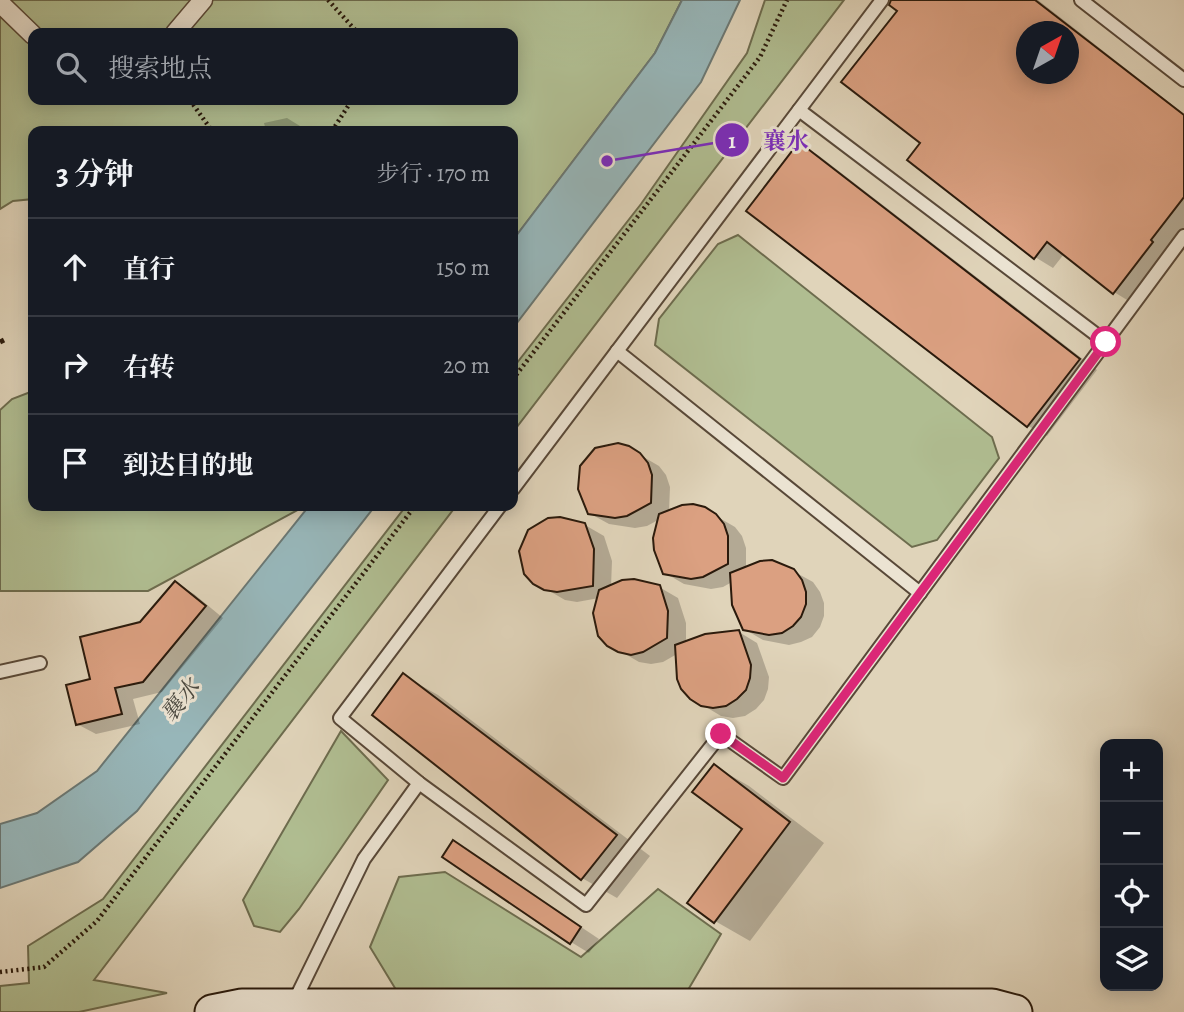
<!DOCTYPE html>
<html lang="zh">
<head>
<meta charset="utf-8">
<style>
  :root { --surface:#171b24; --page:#20242c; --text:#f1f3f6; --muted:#9ea1a6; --line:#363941 }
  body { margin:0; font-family:Alegreya,"Noto Serif SC",serif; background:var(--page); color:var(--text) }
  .controls { position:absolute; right:21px; bottom:21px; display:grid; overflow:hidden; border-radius:14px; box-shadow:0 4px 18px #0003 }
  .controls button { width:63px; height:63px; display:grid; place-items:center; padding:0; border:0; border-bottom:2px solid var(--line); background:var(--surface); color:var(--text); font:35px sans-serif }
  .compass { position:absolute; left:1016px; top:21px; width:63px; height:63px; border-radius:50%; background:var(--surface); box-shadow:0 4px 18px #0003; rotate:40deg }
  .stop { position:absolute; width:21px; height:21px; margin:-16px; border:5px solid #db2777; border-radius:50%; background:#fff }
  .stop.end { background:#db2777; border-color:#fff; box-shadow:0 2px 7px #0008 }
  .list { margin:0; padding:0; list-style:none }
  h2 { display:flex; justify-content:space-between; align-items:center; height:91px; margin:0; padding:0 28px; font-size:30px }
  h2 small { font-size:23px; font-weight:400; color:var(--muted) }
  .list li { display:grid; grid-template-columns:46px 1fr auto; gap:21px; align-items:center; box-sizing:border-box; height:98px; padding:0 28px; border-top:2px solid var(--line) }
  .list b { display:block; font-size:26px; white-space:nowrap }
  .list em { font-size:23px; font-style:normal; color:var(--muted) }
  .icon { flex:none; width:38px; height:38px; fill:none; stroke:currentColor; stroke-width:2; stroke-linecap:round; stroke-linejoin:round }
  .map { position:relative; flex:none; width:1184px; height:1012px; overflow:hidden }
  .search { position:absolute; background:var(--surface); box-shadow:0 4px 18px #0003; left:28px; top:28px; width:490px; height:77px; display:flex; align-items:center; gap:18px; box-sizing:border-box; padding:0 24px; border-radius:14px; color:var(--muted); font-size:26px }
  .panel { position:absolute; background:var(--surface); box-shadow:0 4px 18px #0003; left:28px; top:126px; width:490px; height:385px; border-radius:14px }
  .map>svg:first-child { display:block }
  .green { fill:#b0bd91; stroke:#6d6c4e; stroke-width:2; fill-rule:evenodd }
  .water { fill:#97b6b9; stroke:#6b7874; stroke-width:2 }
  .shadow { fill:#0003; fill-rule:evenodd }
  .building { fill:#dba081; stroke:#2a1a0c; stroke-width:2; fill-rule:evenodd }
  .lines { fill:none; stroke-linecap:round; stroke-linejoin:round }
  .service-casing { stroke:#584838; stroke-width:16 }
  .pedestrian-casing { stroke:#584838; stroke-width:21 }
  .secondary-casing { stroke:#2a1a0c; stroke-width:37 }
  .path { stroke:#2a1a0c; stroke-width:4.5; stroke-dasharray:2 3.5; stroke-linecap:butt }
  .service { stroke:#ebe3d2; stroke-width:12 }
  .pedestrian { stroke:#ebe3d2; stroke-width:18 }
  .secondary { stroke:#ebe3d2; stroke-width:33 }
  .rail { stroke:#2a1a0c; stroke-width:5; stroke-dasharray:12 12; stroke-linecap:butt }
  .route { stroke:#db2777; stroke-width:9 }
  .labels { text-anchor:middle; stroke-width:6; stroke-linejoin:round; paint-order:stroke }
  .water-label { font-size:23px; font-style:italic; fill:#4b4940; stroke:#ebe3d2 }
  .leader { fill:none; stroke:#7b2cbf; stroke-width:2.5 }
  .callout-dot { fill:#7b2cbf; stroke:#ebe3d2; stroke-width:2.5 }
  .mark-label { font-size:21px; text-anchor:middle; font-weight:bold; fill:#fff }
  .callout-label { font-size:23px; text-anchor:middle; font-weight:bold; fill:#7b2cbf; stroke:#ebe3d2; stroke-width:6; stroke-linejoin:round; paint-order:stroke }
</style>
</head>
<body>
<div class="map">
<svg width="1184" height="1012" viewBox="0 0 1184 1012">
  <rect width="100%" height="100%" fill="#e0d4ba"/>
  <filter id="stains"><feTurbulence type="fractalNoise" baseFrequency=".00286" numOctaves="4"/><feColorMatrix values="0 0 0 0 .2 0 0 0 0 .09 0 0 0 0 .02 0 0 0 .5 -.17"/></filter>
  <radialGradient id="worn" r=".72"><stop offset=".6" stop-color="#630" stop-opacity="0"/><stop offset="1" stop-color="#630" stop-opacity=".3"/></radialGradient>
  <g class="green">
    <path d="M0,0H682L655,53L513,240V131H33V199L13,201L0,209ZM33,33H513V100H33Z"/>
    <path d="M765,0H844L513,432V368L641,204L747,53Z"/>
    <path d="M738,235L992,437L999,458L937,540L912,547L655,345L659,319L718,244Z"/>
    <path d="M33,391V506H305L148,591H0V410L12,399Z"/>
    <path d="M406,506H456L94,980L167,993L79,1012H0V986L29,983L28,946L103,899Z"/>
    <path d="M341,731L388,780L299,909L280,932L254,926L243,900Z"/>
    <path d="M445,872L581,957L658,889L721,934L685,995L398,993L370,947L399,877Z"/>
  </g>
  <g class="water">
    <path d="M682,0H740L701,82L513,328V240L655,53Z"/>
    <path d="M309,506H375L137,811L78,862L0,888V824L37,813L97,771Z"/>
  </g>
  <g class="shadow">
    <path d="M908,0H1038L1184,114V231L1132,303L1114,292L1064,254L1053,268L1035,257L922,143ZM1026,32H1068V74H1026Z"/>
    <path d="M287,118L300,126L310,131H266L264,123Z"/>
    <path d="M799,145L818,155L1097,370L1047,436L1028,426L749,211Z"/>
    <path d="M628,448L659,466L666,475L670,487L669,512L704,509L735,527L742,536L746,548V568L793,571L813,582L820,592L824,603V616L820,627L812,637L801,642L789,645L763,640L744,629L732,582L723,587L711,589L684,584L665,573L660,519L647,526L635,528L609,524L589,513Z"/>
    <path d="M585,525L604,536L612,561L611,587H659L678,598L686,623V643L739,632L757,643L769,677L768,689L764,700L756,709L745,716L733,718L721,716L691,698L677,654L663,662L651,664L639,662L608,644L599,598L577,602L565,600L534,582Z"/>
    <path d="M175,583L194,594L223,618L162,692L133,699L140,724L96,734L77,724L92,681Z"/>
    <path d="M404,676L438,695L650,856L617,898L582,878Z"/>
    <path d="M714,766L749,786L824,843L750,941L715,921L690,902L745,829Z"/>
    <path d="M454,842L599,939L589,953L571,942Z"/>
  </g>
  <g class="building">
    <path d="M891,0H1035L1184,115V197L1151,240L1153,242L1113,294L1047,242L1034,259L907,160L920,143L841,82L897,11L889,5ZM1026,32H1068V74H1026Z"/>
    <path d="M799,142L1080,359L1027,427L746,211Z"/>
    <path d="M618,443L629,446L640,453L648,463L652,475L651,503L627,516L615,518L588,514L578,489L580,466L595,448Z"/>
    <path d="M693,504L705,507L716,514L724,524L728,536V564L703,577L691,579L663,574L654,550L653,538L659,514L682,505Z"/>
    <path d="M560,517L585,523L594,549L593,586L557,592L544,590L533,584L524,574L519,551L528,530L548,518Z"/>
    <path d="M772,560L794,569L802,580L806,592V604L801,617L793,626L782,633L769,635L743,630L732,605L730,573L760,561Z"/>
    <path d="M634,579L660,585L668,611L667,638L643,652L631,655L618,652L607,646L598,636L593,613L599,590L622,580Z"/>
    <path d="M175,581L206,606L143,682L115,688L122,714L76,725L66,685L90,679L80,637L140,622Z"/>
    <path d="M739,630L751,665L750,678L746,690L737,699L726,706L713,708L701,706L690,699L681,689L677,679L675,645L705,634Z"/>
    <path d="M403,673L617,835L581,880L372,715Z"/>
    <path d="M714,764L790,822L714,923L687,903L742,829L692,792Z"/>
    <path d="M453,840L581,927L570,944L442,857Z"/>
  </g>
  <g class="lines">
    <defs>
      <g id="service">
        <path d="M1081,0L1184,80"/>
        <path d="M799,110L1106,342"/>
        <path d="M617,351L920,593"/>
        <path d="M513,489L882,0"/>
        <path d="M500,506L340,718L419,783L586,905L721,734L783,778L1184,236"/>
        <path d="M0,672L40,663"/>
        <path d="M294,1002L364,859L419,783"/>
      </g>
      <g id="pedestrian">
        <path d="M0,3L33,35"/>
        <path d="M175,33L203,0"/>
      </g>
      <path id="secondary" d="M212,1012L242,1006H992L1015,1012"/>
    </defs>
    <use href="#service" class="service-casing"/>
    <use href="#pedestrian" class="pedestrian-casing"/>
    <use href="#secondary" class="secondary-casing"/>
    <g class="path">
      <path d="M328,0L358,33"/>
      <path d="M190,100L212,131"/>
      <path d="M332,131L352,100"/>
      <path d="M513,379L760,57L787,0"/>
      <path d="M0,972L44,967L97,921L415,506"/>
    </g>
    <use href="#service" class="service"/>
    <use href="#pedestrian" class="pedestrian"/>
    <use href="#secondary" class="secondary"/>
    <path class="rail" d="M0,342L4,340"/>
  </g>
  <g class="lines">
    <path class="route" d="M721,734L783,778L1106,342"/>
  </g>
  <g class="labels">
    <g class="water-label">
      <text transform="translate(180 700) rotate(-51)" y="8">襄水</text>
    </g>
  </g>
  <path class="leader" d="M607 161L732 140"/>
  <g class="callout-dot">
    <circle cx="607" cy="161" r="7"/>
    <circle cx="732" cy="140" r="18"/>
  </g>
  <g class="mark-label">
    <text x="732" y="148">1</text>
  </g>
  <g class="callout-label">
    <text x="786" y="149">襄水</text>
  </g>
  <rect width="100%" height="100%" filter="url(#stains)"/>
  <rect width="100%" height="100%" fill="url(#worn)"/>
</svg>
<div class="controls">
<button>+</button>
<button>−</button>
<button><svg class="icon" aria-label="locate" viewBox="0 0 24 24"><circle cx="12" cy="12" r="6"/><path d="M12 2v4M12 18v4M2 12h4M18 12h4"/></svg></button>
<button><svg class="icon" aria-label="layers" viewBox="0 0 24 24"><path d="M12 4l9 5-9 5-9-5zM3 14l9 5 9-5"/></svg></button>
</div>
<svg class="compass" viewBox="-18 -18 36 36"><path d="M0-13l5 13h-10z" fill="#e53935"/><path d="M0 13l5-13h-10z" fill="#9ea1a6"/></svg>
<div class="stop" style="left:1106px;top:342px"></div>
<div class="stop end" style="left:721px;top:734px"></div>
<div class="search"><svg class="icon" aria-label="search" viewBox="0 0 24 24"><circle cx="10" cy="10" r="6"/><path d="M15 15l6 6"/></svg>搜索地点</div>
<section class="panel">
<h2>3 分钟<small>步行 · 170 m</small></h2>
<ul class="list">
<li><svg class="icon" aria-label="ahead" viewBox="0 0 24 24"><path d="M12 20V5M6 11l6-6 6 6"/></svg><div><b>直行</b></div><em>150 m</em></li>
<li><svg class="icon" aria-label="right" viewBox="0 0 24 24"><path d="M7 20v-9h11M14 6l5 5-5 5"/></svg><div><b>右转</b></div><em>20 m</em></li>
<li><svg class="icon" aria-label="arrive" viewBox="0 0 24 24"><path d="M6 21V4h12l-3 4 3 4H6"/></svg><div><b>到达目的地</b></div></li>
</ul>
</section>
</div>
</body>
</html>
